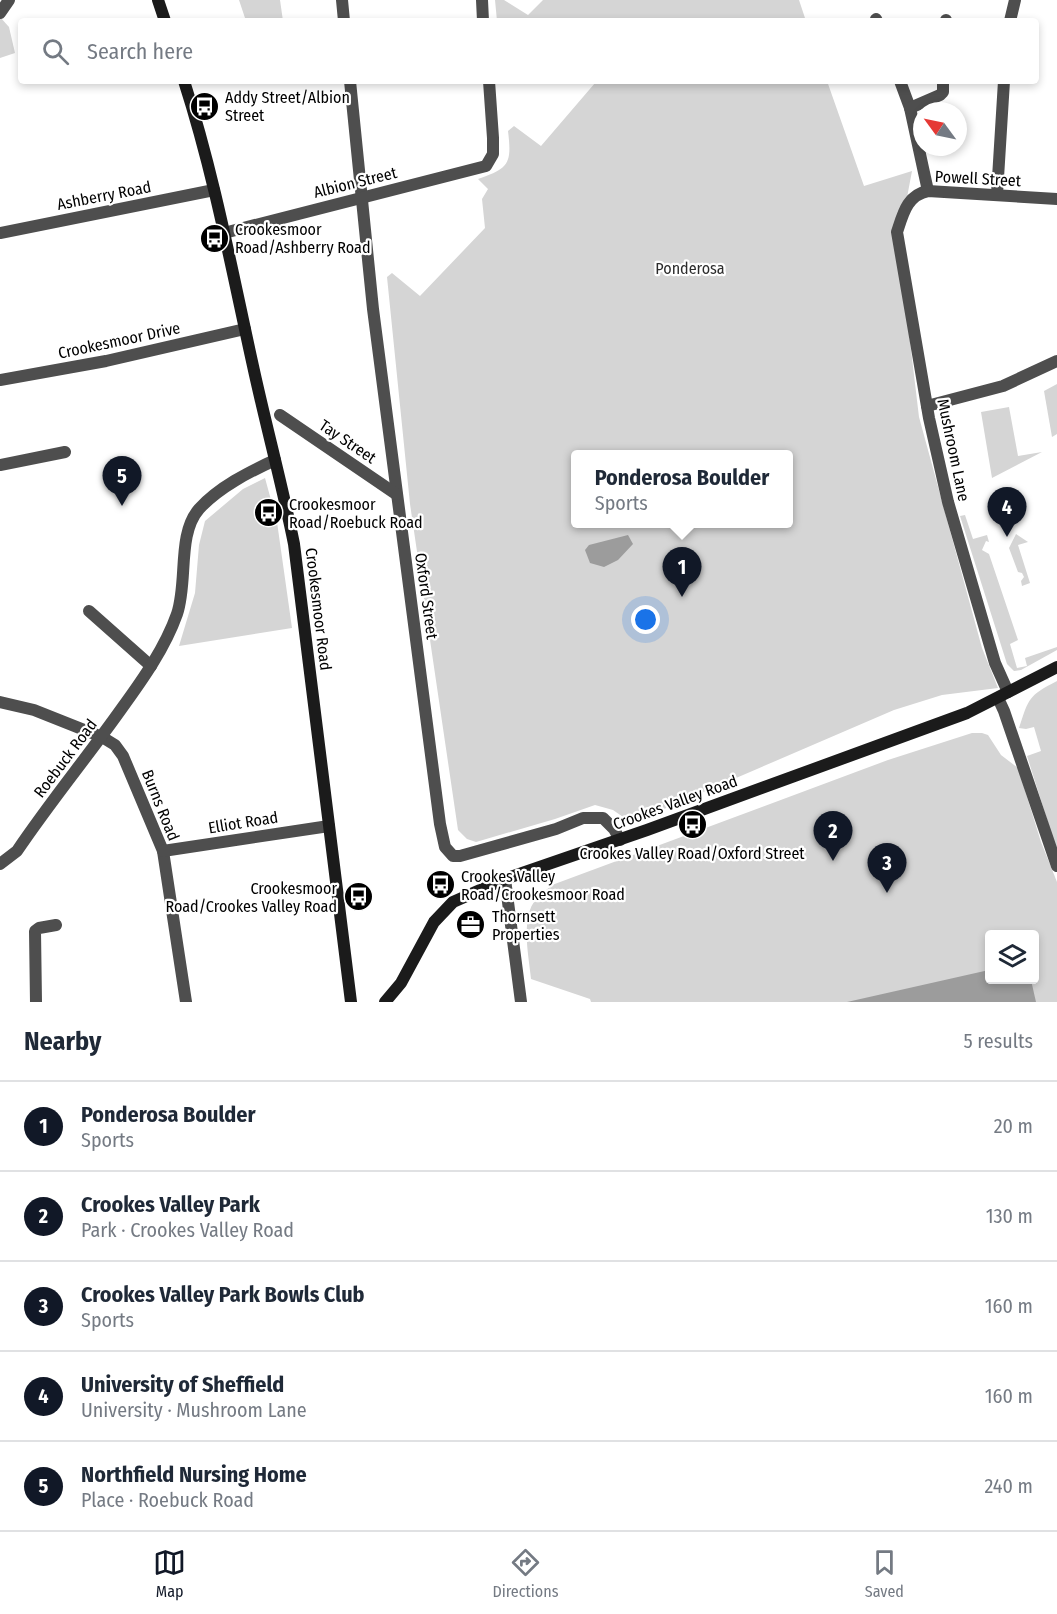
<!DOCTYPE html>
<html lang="en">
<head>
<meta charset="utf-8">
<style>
  :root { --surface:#fff; --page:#f6f6f7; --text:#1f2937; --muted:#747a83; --line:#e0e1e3; --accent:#111827 }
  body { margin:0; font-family:"Fira Sans Condensed",sans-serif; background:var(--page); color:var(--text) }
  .controls { position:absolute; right:18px; bottom:18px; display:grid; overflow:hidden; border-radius:6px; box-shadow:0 3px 9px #0003 }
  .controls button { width:54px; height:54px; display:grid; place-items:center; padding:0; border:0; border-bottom:2px solid var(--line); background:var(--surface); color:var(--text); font:30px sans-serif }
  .compass { position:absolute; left:913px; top:102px; width:54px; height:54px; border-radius:50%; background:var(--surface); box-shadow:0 3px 9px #0003; rotate:303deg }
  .you { position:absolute; left:646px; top:620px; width:21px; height:21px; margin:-15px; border:4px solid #fff; border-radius:50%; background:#1a73e8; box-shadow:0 0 0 9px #1a73e833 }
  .badge { display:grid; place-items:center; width:39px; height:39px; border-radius:50%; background:var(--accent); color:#fff; font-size:20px; font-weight:700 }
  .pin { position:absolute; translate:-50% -50px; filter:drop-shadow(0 2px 3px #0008) }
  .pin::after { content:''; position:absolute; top:32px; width:21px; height:18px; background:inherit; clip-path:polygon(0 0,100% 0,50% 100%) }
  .popup { position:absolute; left:571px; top:450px; width:222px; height:78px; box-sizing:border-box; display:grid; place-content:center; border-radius:6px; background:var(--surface); filter:drop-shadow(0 2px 4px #0005); font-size:20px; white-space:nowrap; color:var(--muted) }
  .popup b { font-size:22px; color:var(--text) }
  .popup::after { content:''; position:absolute; left:50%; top:100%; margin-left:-12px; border:12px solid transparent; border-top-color:var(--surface) }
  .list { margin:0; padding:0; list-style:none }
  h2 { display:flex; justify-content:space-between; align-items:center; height:78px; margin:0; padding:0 24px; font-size:26px }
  h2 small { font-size:20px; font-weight:400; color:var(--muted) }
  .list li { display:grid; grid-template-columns:39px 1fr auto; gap:18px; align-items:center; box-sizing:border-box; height:90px; padding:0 24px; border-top:2px solid var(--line) }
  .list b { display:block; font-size:22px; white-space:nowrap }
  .list p { margin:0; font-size:20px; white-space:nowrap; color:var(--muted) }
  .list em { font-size:20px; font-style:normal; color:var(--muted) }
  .icon { flex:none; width:33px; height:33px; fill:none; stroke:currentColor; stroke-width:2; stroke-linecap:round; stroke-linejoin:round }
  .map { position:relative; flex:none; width:1057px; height:1002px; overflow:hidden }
  .search { position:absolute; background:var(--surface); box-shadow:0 3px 9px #0003; left:18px; right:18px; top:18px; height:66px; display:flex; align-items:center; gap:15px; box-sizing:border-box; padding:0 21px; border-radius:6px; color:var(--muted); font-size:22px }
  .sheet { height:528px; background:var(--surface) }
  nav { display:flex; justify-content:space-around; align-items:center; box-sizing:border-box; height:84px; border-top:2px solid var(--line); background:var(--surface); font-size:16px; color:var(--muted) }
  nav a { display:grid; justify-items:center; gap:3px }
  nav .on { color:var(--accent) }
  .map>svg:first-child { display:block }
  .green { fill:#d5d5d5; fill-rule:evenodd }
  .water { fill:#9c9c9c }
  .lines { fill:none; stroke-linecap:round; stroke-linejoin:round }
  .street { stroke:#4e4e4e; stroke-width:12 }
  .secondary { stroke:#1b1b1b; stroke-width:12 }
  .labels { text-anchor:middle; stroke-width:4.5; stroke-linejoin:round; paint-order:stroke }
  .poi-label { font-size:16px; fill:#000; stroke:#fff; text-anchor:start }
  .street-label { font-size:16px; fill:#000; stroke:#fff }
  .park-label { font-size:16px; fill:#2c2c2c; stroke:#fff }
</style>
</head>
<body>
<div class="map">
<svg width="1057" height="1002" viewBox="0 0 1057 1002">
  <rect width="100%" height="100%" fill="#fff"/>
  <g class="green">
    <path d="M239,0H280L283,21H246Z"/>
    <path d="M495,0H504L528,15L543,0H799L806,21H497Z"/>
    <path d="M0,17L9,27L15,53L0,58Z"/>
    <path d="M593,81H827L864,186L912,171L905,208L897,232L919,417L982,648L998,688L942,695L894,710L650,815L626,819L613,810L595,805L555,819L476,842L467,839L458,830L410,504L387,277L392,273L420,296L485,228L482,199L488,189L478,179C509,168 512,164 508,131L514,126L541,146L595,83ZM576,454H789V524H576Z"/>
    <path d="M1057,384V434L1052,437L1044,391Z"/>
    <path d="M1009,407L1018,456L1042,452L992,478L981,412Z"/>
    <path d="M265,478L277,522L292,628L179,646L195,593L199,545L205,521L243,489Z"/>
    <path d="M965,515L973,539L987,535L989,542L986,541L982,550L989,554L1018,640L1010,644L1017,668L1027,666L1025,658L1057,647V650L1021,670L1014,671L1007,664L960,516Z"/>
    <path d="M1016,534L1028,542L1018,545L1030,583L1022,586L1021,581L1024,577L1022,573L1018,572L1009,548Z"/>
    <path d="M1057,681V851L1027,756L1041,751L1034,727L1026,729L1019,728C1029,698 1028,696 1057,681Z"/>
    <path d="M972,733H982L988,735L1001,755L1018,768L1041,842L1057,882V1002H591L590,999L531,979C529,958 523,931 530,910C533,900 544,892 552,885L888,760ZM990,934H1034V980H990Z"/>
  </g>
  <g class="water">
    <path d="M628,535L633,544L618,560L604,567L590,563L585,550L589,545Z"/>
    <path d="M989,970L990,980H1031L1036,1002H847Z"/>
  </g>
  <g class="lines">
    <g class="street">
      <path d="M342,0L344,21"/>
      <path d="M482,0L483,21"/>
      <path d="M0,13L9,0"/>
      <path d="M876,19L877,21"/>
      <path d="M946,21V20"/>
      <path d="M1010,21L1015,0"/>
      <path d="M350,81L373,309L440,824L445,847L453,856H460L556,829L583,818H603L614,829L620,840"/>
      <path d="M900,81L910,108L928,191"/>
      <path d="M910,108L940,95L943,92V81"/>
      <path d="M997,194L1004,81"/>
      <path d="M0,233L214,190"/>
      <path d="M224,233L486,166L493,154V138L489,81"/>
      <path d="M0,380L106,361L245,329"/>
      <path d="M927,406L1003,386L1057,361"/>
      <path d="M280,415L396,494"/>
      <path d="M0,465L65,452"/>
      <path d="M89,611L151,666"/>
      <path d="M1008,692L995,663L948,502L929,418L897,232C903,214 907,195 928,191L1057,199"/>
      <path d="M998,698L1004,711L1057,866"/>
      <path d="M0,702L34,710L102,737L115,745L123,756L163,851L186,1002"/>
      <path d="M163,851L329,826"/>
      <path d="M0,864L17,851C50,802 88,756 122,708C143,679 165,648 177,614C188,582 177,534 199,509C219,487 249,472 275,460"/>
      <path d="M505,879L521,1002"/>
      <path d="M36,1002L35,931L39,928L56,925"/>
    </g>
    <g class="secondary">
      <path d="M158,0L165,21"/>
      <path d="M184,81C214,174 232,271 253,366C266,426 282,484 294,544L351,1002"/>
      <path d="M385,1002L401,983L434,922L453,902L505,879L647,830L967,713L1057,667"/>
    </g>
  </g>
  <defs>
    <symbol id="bus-disc" viewBox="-11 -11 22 22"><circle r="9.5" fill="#000" stroke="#fff"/><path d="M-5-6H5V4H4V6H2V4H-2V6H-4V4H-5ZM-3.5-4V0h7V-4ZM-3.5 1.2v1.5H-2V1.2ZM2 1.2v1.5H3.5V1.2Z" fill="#fff"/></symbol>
    <symbol id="office-disc" viewBox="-11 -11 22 22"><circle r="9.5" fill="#000" stroke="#fff"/><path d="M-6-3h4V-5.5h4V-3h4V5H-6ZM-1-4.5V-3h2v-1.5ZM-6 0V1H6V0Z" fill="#fff"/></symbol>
  </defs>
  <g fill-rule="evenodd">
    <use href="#bus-disc" x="188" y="90" width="33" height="33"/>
    <use href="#bus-disc" x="198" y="222" width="33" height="33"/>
    <use href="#bus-disc" x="252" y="496" width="33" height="33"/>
    <use href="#bus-disc" x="676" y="808" width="33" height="33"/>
    <use href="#bus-disc" x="424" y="868" width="33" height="33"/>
    <use href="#bus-disc" x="342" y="880" width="33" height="33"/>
    <use href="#office-disc" x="454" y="908" width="33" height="33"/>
  </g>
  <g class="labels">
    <g class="poi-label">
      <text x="225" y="103">Addy Street/Albion<tspan x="225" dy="18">Street</tspan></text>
      <text x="235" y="235">Crookesmoor<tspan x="235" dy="18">Road/Ashberry Road</tspan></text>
      <text x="289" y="510">Crookesmoor<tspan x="289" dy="18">Road/Roebuck Road</tspan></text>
      <text x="692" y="859" text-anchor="middle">Crookes Valley Road/Oxford Street</text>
      <text x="461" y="882">Crookes Valley<tspan x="461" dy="18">Road/Crookesmoor Road</tspan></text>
      <text x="337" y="894" text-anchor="end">Crookesmoor<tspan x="337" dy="18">Road/Crookes Valley Road</tspan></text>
      <text x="492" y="922">Thornsett<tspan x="492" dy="18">Properties</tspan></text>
    </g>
    <g class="street-label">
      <text transform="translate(978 178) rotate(3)" y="6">Powell Street</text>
      <text transform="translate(355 182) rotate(-14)" y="6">Albion Street</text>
      <text transform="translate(104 195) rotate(-11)" y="6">Ashberry Road</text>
      <text transform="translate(119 340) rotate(-12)" y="6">Crookesmoor Drive</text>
      <text transform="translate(348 441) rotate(34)" y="6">Tay Street</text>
      <text transform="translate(954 450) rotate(78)" y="6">Mushroom Lane</text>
      <text transform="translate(427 596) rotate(82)" y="6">Oxford Street</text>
      <text transform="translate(319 609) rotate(83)" y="6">Crookesmoor Road</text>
      <text transform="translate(65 758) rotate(-53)" y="6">Roebuck Road</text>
      <text transform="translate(675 802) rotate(-20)" y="6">Crookes Valley Road</text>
      <text transform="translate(161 805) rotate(68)" y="6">Burns Road</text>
      <text transform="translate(243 822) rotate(-9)" y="6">Elliot Road</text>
    </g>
    <g class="park-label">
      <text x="690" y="274">Ponderosa</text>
    </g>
  </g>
</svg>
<div class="controls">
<button><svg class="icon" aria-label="layers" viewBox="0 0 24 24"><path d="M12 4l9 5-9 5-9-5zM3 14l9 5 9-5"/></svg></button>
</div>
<svg class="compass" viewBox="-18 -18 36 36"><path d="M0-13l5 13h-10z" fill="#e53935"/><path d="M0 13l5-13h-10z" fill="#747a83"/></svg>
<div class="you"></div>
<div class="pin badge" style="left:682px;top:597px">1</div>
<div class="popup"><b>Ponderosa Boulder</b>Sports</div>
<div class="pin badge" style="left:833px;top:861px">2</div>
<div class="pin badge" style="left:887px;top:893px">3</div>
<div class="pin badge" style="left:1007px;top:537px">4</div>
<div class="pin badge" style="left:122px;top:506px">5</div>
<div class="search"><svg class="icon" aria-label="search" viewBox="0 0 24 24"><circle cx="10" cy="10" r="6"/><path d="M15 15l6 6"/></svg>Search here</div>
</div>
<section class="sheet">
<h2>Nearby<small>5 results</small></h2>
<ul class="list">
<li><span class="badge">1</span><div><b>Ponderosa Boulder</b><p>Sports</p></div><em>20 m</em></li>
<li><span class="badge">2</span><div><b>Crookes Valley Park</b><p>Park · Crookes Valley Road</p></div><em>130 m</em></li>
<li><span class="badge">3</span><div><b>Crookes Valley Park Bowls Club</b><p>Sports</p></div><em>160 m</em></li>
<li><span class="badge">4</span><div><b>University of Sheffield</b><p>University · Mushroom Lane</p></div><em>160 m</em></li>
<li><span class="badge">5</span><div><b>Northfield Nursing Home</b><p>Place · Roebuck Road</p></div><em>240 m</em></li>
</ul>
</section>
<nav>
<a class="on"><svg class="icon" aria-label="map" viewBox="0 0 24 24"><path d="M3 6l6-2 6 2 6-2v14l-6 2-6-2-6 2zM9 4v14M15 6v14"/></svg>Map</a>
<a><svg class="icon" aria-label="directions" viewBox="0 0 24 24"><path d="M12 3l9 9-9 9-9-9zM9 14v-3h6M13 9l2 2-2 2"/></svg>Directions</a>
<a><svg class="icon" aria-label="saved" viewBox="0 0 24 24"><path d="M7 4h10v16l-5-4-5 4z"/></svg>Saved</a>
</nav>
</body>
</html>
